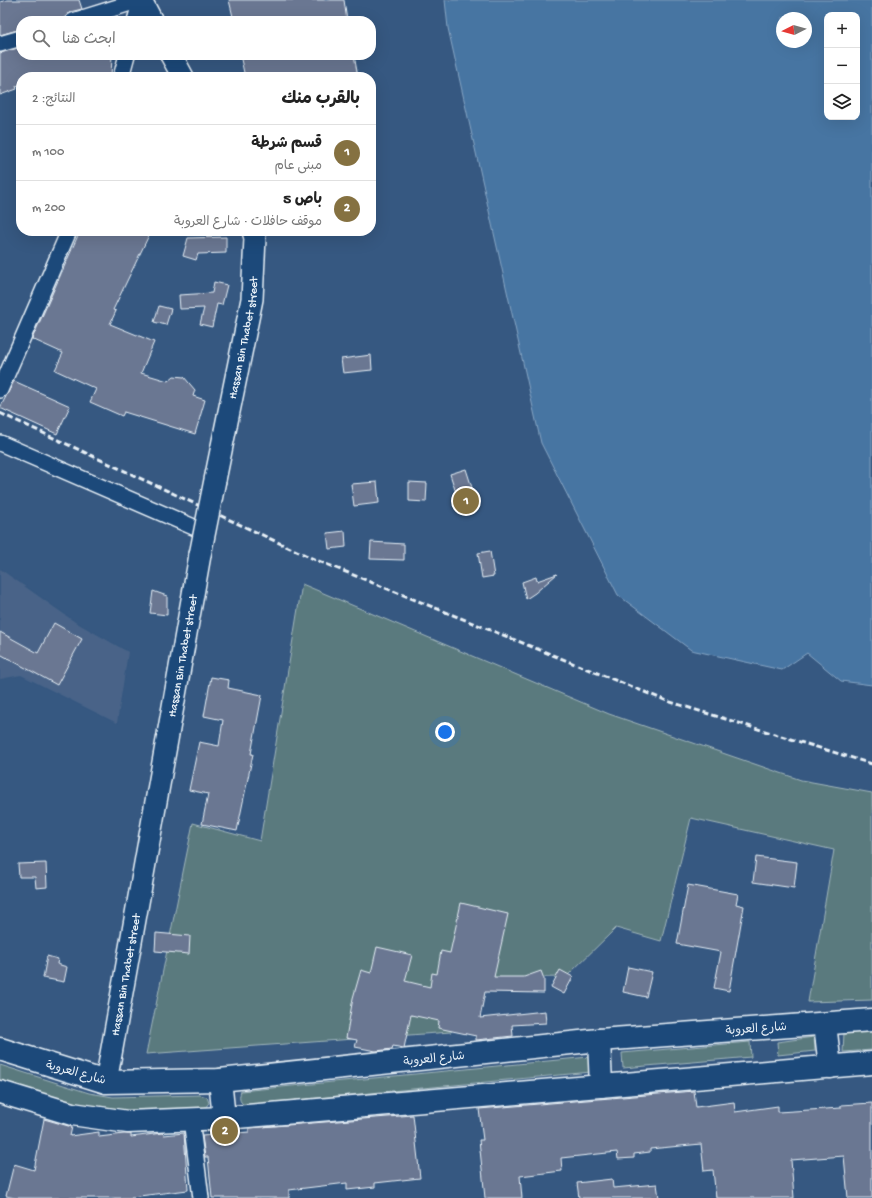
<!DOCTYPE html>
<html lang="ar">
<head>
<meta charset="utf-8">
<style>
  :root { --surface:#fff; --page:#f2f2f2; --text:#222; --muted:#767676; --line:#e0e0e0; --accent:#857141 }
  body { margin:0; font-family:"Gochi Hand","Playpen Sans Arabic",sans-serif; background:var(--page); color:var(--text); direction:rtl }
  .controls { position:absolute; right:12px; top:12px; display:grid; overflow:hidden; border-radius:8px; box-shadow:0 4px 16px #0002 }
  .controls button { width:36px; height:36px; display:grid; place-items:center; padding:0; border:0; border-bottom:1px solid var(--line); background:var(--surface); color:var(--text); font:20px sans-serif }
  .compass { position:absolute; left:776px; top:12px; width:36px; height:36px; border-radius:50%; background:var(--surface); box-shadow:0 4px 16px #0002; rotate:264deg }
  .you { position:absolute; left:445px; top:732px; width:14px; height:14px; margin:-10px; border:3px solid #fff; border-radius:50%; background:#1a73e8; box-shadow:0 0 0 6px #1a73e833 }
  .badge { display:grid; place-items:center; width:26px; height:26px; border-radius:50%; background:var(--accent); color:#fff; font-size:13px; font-weight:700 }
  .pin { position:absolute; translate:-50% -50%; border:2px solid #fff; box-shadow:0 1px 4px #0006 }
  .list { margin:0; padding:0; list-style:none }
  h2 { display:flex; justify-content:space-between; align-items:center; height:52px; margin:0; padding:0 16px; font-size:17px }
  h2 small { font-size:13px; font-weight:400; color:var(--muted) }
  .list li { display:grid; grid-template-columns:26px 1fr auto; gap:12px; align-items:center; box-sizing:border-box; height:56px; padding:0 16px; border-top:1px solid var(--line) }
  .list b { display:block; font-size:15px; white-space:nowrap }
  .list p { margin:0; font-size:13px; white-space:nowrap; color:var(--muted) }
  .list em { font-size:13px; font-style:normal; color:var(--muted) }
  .icon { flex:none; width:22px; height:22px; fill:none; stroke:currentColor; stroke-width:2; stroke-linecap:round; stroke-linejoin:round }
  .map { position:relative; flex:none; width:872px; height:1198px; overflow:hidden; direction:ltr }
  .search { position:absolute; background:var(--surface); box-shadow:0 4px 16px #0002; left:16px; top:16px; width:360px; height:44px; display:flex; align-items:center; gap:10px; box-sizing:border-box; padding:0 14px; border-radius:16px; color:var(--muted); font-size:15px }
  .panel { position:absolute; background:var(--surface); box-shadow:0 4px 16px #0002; left:16px; top:72px; width:360px; height:164px; border-radius:16px; direction:rtl }
  .map>svg:first-child { display:block }
  .built { fill:#496488 }
  .green { fill:#5a7a7e; stroke:#a1b6bb }
  .water { fill:#4774a2; stroke:#87a6c4; fill-rule:evenodd }
  .building { fill:#6b7792; stroke:#e8f1f8 }
  .lines { fill:none; stroke-linecap:round; stroke-linejoin:round }
  .street-casing { stroke:#e8f1f8; stroke-width:18 }
  .secondary-casing { stroke:#e8f1f8; stroke-width:24 }
  .primary-casing { stroke:#e8f1f8; stroke-width:25 }
  .street { stroke:#1f4a7a; stroke-width:15 }
  .secondary { stroke:#1f4a7a; stroke-width:21 }
  .primary { stroke:#1f4a7a; stroke-width:22 }
  .rail { stroke:#e8f1f8; stroke-width:3; stroke-dasharray:6 3; stroke-linecap:butt }
  .secondary-bridge-casing { stroke:#e8f1f8; stroke-width:24; stroke-linecap:butt }
  .secondary-bridge { stroke:#1f4a7a; stroke-width:21 }
  .labels { text-anchor:middle; stroke-width:3; stroke-linejoin:round; paint-order:stroke }
  .street-label { font-size:12px; fill:#e8f1f8; stroke:#1f4a7a }
</style>
</head>
<body>
<div class="map">
<svg width="872" height="1198" viewBox="0 0 872 1198">
  <rect width="100%" height="100%" fill="#365881"/>
  <filter id="ink" filterUnits="userSpaceOnUse"><feTurbulence type="fractalNoise" baseFrequency=".025" numOctaves="2"/><feDisplacementMap in="SourceGraphic" scale="8" xChannelSelector="R" yChannelSelector="G"/><feConvolveMatrix kernelMatrix="1 2 1 2 8 2 1 2 1" color-interpolation-filters="sRGB"/></filter>
  <g filter="url(#ink)">
    <path class="built" d="M0,569L75,622L128,652L117,723L21,675L0,679Z"/>
    <g class="green">
      <path d="M302,584L609,714L801,780L872,793V1000L808,1002L834,850L691,818L661,941L616,928L566,977L493,978L451,1032L146,1054L193,823L260,841Z"/>
      <path d="M872,1031V1050L843,1052L844,1033Z"/>
      <path d="M814,1037L815,1051L778,1055L777,1042Z"/>
      <path d="M750,1042L751,1057L623,1068L622,1053Z"/>
      <path d="M589,1057L591,1072L244,1105C239,1101 239,1098 241,1091Z"/>
      <path d="M0,1065L89,1093L113,1097L200,1095L207,1097L209,1103L204,1109C184,1110 163,1112 143,1112C94,1112 46,1095 0,1080Z"/>
    </g>
    <path class="water" d="M445,0H872V685L841,681L807,653L782,670L691,650L618,595L541,443L448,28ZM827,15H857V117H827ZM782,18H806V42H782Z"/>
    <g class="building">
      <path d="M7,0H79L82,9L70,12L65,18L55,21H21V29L0,35V2Z"/>
      <path d="M229,0H344L347,21H234Z"/>
      <path d="M21,47V55H112L111,77H21V85L16,86L17,89L0,95V53Z"/>
      <path d="M240,55H354L358,77H245Z"/>
      <path d="M80,231H151L113,310L116,311L110,324L154,342L141,373L168,381L174,376L184,377L195,390L193,396L205,400L195,434L124,412L122,416L90,402L96,389L55,370L63,353L32,339Z"/>
      <path d="M226,237V253L198,254L196,260L183,256L188,238Z"/>
      <path d="M214,282L227,285L222,305L217,304L212,327L200,324L204,308L180,309L179,295L212,293Z"/>
      <path d="M159,306L171,309L166,325L154,322Z"/>
      <path d="M371,355L372,370L343,373L341,359Z"/>
      <path d="M14,381L70,406L57,434L0,408Z"/>
      <path d="M466,469L474,494L458,499L450,474Z"/>
      <path d="M377,482L379,503L354,506L351,484Z"/>
      <path d="M409,482L427,483L426,502L409,501Z"/>
      <path d="M345,531L346,547L329,549L327,533Z"/>
      <path d="M371,542L404,544V560L370,559Z"/>
      <path d="M490,551L494,576L482,578L478,553Z"/>
      <path d="M557,574L535,593L526,599L522,582L536,577L537,581Z"/>
      <path d="M153,591L167,596V615L150,613Z"/>
      <path d="M54,623L82,639L57,685L0,654V632L38,653Z"/>
      <path d="M211,677L229,680L228,688L262,695L251,754H253L237,831L202,824L208,794L189,790L199,742L219,746L223,720L204,716Z"/>
      <path d="M756,857L797,862L794,888L753,882Z"/>
      <path d="M46,863L47,887L36,888L35,877H19L18,864Z"/>
      <path d="M688,885L738,894L736,904L744,906L729,991L714,988L721,952L677,944Z"/>
      <path d="M461,903L508,914L494,977H524L541,971L544,979V993L485,992L480,1018L545,1011L546,1023L512,1025L513,1036L476,1040V1036L438,1028L439,1021L411,1015L404,1048L393,1046L392,1049L376,1051L355,1047L357,1040L346,1038L353,998L361,970L371,973L377,947L412,955L405,981L430,987L432,973L437,974L441,951L450,953Z"/>
      <path d="M156,933L190,936L189,954L155,951Z"/>
      <path d="M47,956L58,959L57,964L67,967L64,982L43,978Z"/>
      <path d="M628,967L652,972L646,997L623,992Z"/>
      <path d="M560,970L573,977L564,994L551,987Z"/>
      <path d="M694,1091L696,1107L734,1102L735,1112L778,1106V1112L841,1108V1105L872,1103V1198H848L844,1156L791,1160L794,1198H716L713,1170L704,1171L701,1144L650,1149V1152L634,1154V1158L618,1159L617,1152L561,1158L562,1171L520,1176L522,1198H485L479,1140H483L479,1109Z"/>
      <path d="M413,1115L420,1178L375,1183V1187L347,1190V1183L289,1190V1198H212L208,1157H205L202,1136L249,1132V1128Z"/>
      <path d="M44,1119L72,1127L70,1136L99,1132V1137L124,1134H131V1137L162,1133L164,1135L184,1133L188,1190L131,1197V1198H15L6,1196L14,1164L34,1170Z"/>
      <path d="M612,1179L613,1188L657,1184L659,1198H579L577,1183Z"/>
    </g>
    <g class="lines">
      <defs>
        <g id="street">
          <path d="M73,21L140,0"/>
          <path d="M135,21L141,0"/>
          <path d="M0,44L21,38"/>
          <path d="M121,77L127,55"/>
          <path d="M0,390L69,231"/>
          <path d="M0,443L205,532"/>
          <path d="M191,1119L201,1198"/>
        </g>
        <g id="secondary">
          <path d="M141,0L152,21"/>
          <path d="M171,55L183,77"/>
          <path id="s1" d="M215,480L252,299L255,238L253,231"/>
          <path id="s2" d="M106,1082L200,555"/>
        </g>
        <g id="primary">
          <path d="M825,1024L830,1067"/>
          <path d="M599,1040L601,1086"/>
          <path d="M0,1049L106,1082L220,1080L599,1040L872,1020"/>
          <path d="M220,1080L224,1118"/>
          <path d="M0,1092L72,1114L128,1122L224,1118L872,1063"/>
        </g>
      </defs>
      <use href="#street" class="street-casing"/>
      <use href="#secondary" class="secondary-casing"/>
      <use href="#primary" class="primary-casing"/>
      <use href="#street" class="street"/>
      <use href="#secondary" class="secondary"/>
      <use href="#primary" class="primary"/>
      <path class="rail" d="M0,413L316,560L667,701L872,764"/>
      <defs>
        <path id="secondary-bridge" d="M200,555L215,480"/>
      </defs>
      <use href="#secondary-bridge" class="secondary-bridge-casing"/>
      <use href="#secondary-bridge" class="secondary-bridge"/>
    </g>
  </g>
  <g class="labels">
    <g class="street-label">
      <text dy="4" stroke="none"><textPath href="#s1" startOffset="145">Hassan Bin Thabet street</textPath></text>
      <text dy="4" stroke="none"><textPath href="#s2" startOffset="433">Hassan Bin Thabet street</textPath></text>
      <text dy="4" stroke="none"><textPath href="#s2" startOffset="109">Hassan Bin Thabet street</textPath></text>
      <text transform="translate(756 1028) rotate(-4)" y="4">شارع العروبة</text>
      <text transform="translate(434 1058) rotate(-6)" y="4">شارع العروبة</text>
      <text transform="translate(76 1072) rotate(15)" y="4">شارع العروبة</text>
    </g>
  </g>
</svg>
<div class="controls">
<button>+</button>
<button>−</button>
<button><svg class="icon" aria-label="layers" viewBox="0 0 24 24"><path d="M12 4l9 5-9 5-9-5zM3 14l9 5 9-5"/></svg></button>
</div>
<svg class="compass" viewBox="-18 -18 36 36"><path d="M0-13l5 13h-10z" fill="#e53935"/><path d="M0 13l5-13h-10z" fill="#767676"/></svg>
<div class="you"></div>
<div class="pin badge" style="left:466px;top:501px">1</div>
<div class="pin badge" style="left:225px;top:1131px">2</div>
<div class="search"><svg class="icon" aria-label="search" viewBox="0 0 24 24"><circle cx="10" cy="10" r="6"/><path d="M15 15l6 6"/></svg>ابحث هنا</div>
<section class="panel">
<h2>بالقرب منك<small>النتائج: 2</small></h2>
<ul class="list">
<li><span class="badge">1</span><div><b>قسم شرطة</b><p>مبنى عام</p></div><em>100 m</em></li>
<li><span class="badge">2</span><div><b>باص 5</b><p>موقف حافلات · شارع العروبة</p></div><em>200 m</em></li>
</ul>
</section>
</div>
</body>
</html>
